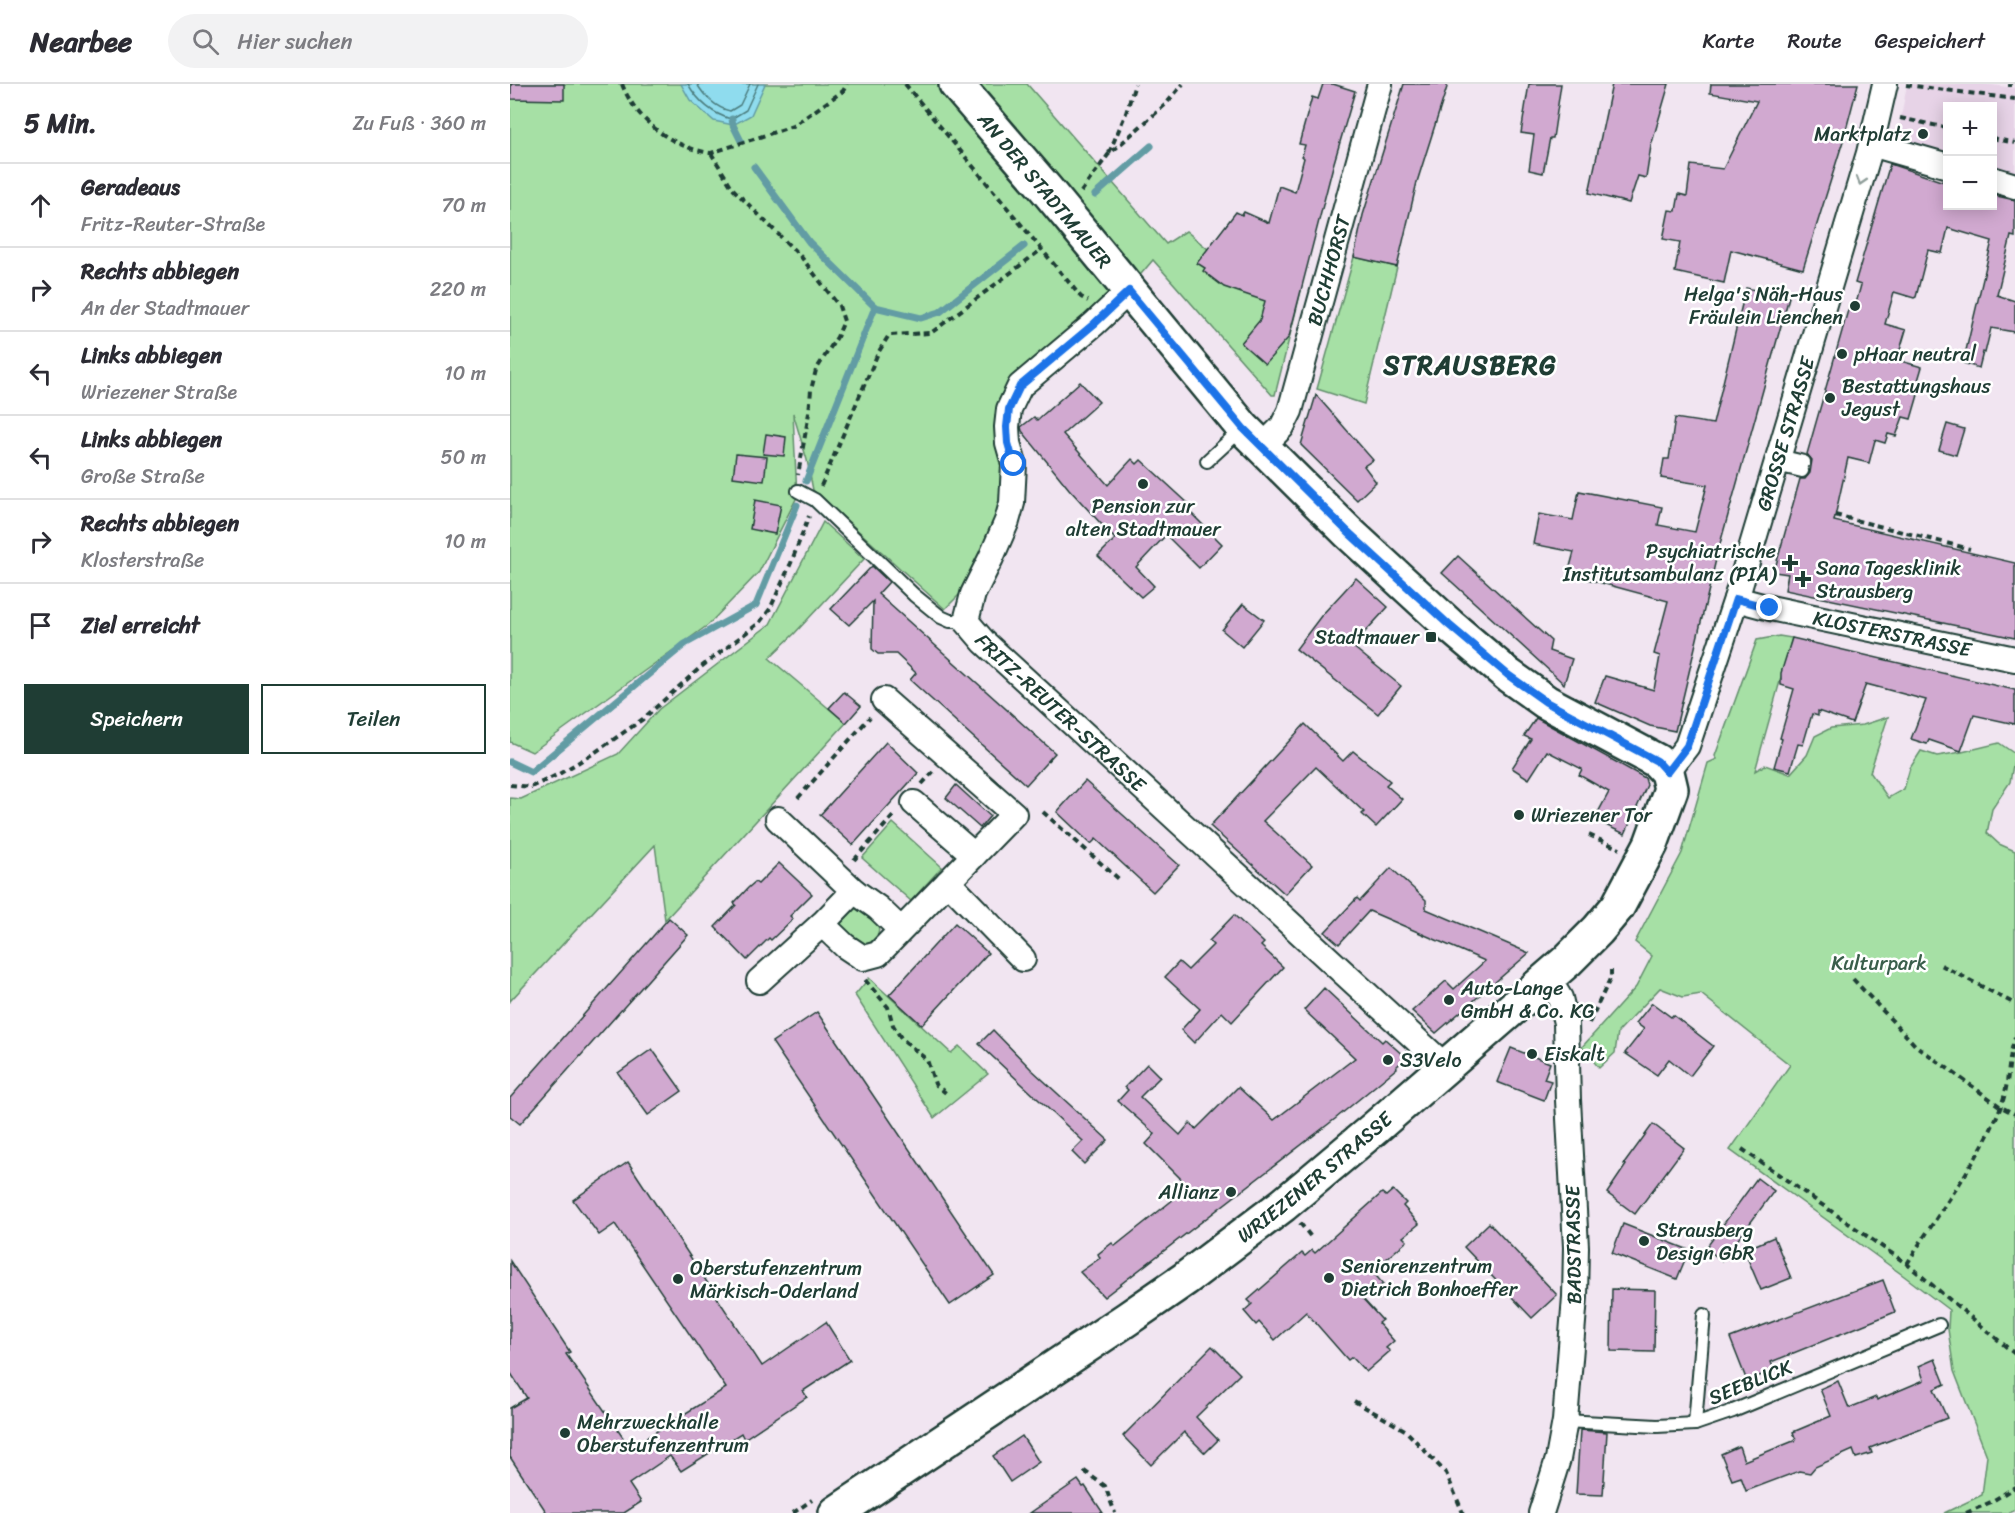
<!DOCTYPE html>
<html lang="de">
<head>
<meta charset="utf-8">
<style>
  :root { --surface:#fff; --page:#f2f2f3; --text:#2b2b33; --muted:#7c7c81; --line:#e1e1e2; --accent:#1f3d34 }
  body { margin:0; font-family:Sriracha,sans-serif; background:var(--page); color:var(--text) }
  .controls { position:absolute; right:18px; top:18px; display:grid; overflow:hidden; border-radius:0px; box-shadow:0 3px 15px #0003 }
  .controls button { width:54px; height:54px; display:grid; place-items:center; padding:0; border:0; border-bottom:2px solid var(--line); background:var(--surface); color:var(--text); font:30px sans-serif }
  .stop { position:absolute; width:18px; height:18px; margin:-14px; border:4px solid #1a73e8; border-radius:50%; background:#fff }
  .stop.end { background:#1a73e8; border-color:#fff; box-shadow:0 2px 6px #0008 }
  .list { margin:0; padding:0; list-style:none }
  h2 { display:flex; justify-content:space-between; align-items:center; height:78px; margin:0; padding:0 24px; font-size:26px }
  h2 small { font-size:20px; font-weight:400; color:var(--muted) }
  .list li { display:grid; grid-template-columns:39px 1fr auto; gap:18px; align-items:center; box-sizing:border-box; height:84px; padding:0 24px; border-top:2px solid var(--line) }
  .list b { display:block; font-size:22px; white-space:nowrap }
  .list p { margin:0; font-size:20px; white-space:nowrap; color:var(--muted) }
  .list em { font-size:20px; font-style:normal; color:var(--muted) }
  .actions { display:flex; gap:12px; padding:18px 24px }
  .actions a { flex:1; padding:14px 0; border:2px solid var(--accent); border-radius:0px; text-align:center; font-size:21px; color:var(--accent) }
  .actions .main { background:var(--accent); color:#fff }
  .icon { flex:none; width:33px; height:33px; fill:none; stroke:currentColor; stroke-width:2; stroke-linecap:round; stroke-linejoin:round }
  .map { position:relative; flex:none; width:1505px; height:1429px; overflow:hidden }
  header { display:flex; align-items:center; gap:36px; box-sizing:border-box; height:84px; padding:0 30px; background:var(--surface); border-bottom:2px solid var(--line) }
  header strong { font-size:28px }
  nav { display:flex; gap:33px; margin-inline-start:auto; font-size:21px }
  .search { width:420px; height:54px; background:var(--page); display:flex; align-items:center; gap:15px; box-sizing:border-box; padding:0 21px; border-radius:33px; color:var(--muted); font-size:22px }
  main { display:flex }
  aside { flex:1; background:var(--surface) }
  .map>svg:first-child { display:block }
  .built { fill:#e7d3e7 }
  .green { fill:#a6e0a5; stroke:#628e6c; stroke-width:1.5 }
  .water { fill:#8fdcee; stroke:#629ca4; stroke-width:1.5 }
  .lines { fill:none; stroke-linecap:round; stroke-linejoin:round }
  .shore { stroke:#4c7d7e; stroke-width:1.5 }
  .stream { stroke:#629ca4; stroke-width:7 }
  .building { fill:#d1a9d0; stroke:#1f3d34; stroke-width:1.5 }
  .lane-casing { stroke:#1f3d34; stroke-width:16 }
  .street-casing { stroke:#1f3d34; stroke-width:28 }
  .secondary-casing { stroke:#1f3d34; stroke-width:38 }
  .path { stroke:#1f3d34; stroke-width:4; stroke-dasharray:6 4.5; stroke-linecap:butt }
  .lane { stroke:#fff; stroke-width:12 }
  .street { stroke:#fff; stroke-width:24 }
  .secondary { stroke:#fff; stroke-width:33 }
  .oneway { stroke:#8f9e9a }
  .route { stroke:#1a73e8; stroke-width:8 }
  .poi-dot { fill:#1f3d34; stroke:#fff; stroke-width:2 }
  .labels { text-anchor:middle; stroke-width:5; stroke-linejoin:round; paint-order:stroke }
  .poi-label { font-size:20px; fill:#1f3d34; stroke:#fff; text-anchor:start }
  .street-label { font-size:20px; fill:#1f3d34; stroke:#fff }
  .park-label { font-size:20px; fill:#3a5e4b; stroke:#fff }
  .district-label { font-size:26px; font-weight:bold; letter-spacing:1.5px; fill:#1f3d34; stroke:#fff }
</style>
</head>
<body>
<header>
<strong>Nearbee</strong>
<div class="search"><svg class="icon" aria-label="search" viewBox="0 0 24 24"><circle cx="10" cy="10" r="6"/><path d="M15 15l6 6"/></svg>Hier suchen</div>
<nav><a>Karte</a><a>Route</a><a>Gespeichert</a></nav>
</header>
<main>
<aside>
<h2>5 Min.<small>Zu Fuß · 360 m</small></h2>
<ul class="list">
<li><svg class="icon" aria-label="ahead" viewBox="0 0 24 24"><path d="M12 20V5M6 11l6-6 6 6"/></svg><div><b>Geradeaus</b><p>Fritz-Reuter-Straße</p></div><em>70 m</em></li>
<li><svg class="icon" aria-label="right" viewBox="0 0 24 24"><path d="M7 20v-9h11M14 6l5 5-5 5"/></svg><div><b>Rechts abbiegen</b><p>An der Stadtmauer</p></div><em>220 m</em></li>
<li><svg class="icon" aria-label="left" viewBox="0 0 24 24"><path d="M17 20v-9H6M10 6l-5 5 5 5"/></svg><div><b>Links abbiegen</b><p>Wriezener Straße</p></div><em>10 m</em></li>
<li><svg class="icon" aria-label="left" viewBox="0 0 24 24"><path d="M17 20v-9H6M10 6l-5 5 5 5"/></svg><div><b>Links abbiegen</b><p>Große Straße</p></div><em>50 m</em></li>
<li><svg class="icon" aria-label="right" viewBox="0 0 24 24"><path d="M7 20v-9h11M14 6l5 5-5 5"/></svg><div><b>Rechts abbiegen</b><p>Klosterstraße</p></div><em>10 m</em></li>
<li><svg class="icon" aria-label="arrive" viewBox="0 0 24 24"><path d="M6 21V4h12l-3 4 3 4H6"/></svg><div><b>Ziel erreicht</b></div></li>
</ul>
<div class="actions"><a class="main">Speichern</a><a>Teilen</a></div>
</aside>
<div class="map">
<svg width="1505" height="1429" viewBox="0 0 1505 1429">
  <rect width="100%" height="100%" fill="#f1e5f1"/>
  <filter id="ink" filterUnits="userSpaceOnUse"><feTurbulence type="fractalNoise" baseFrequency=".0167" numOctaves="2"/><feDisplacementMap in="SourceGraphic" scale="12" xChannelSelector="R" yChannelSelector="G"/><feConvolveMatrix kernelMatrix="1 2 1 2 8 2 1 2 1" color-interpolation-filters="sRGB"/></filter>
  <g filter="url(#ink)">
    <path class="built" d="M1397,0H1474L1505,4V113L1483,107L1482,22H1438L1437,94L1383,79Z"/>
    <g class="green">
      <path d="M0,0H517L656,160L676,147L698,165L791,207L765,311H762L643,176L620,203L570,235L542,275L510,302L504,380L463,510L449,511L435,525L303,406L297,376L283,329L287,413L249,488L198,541L22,668L0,658Z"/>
      <path d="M844,173L887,183L854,320L807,305Z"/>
      <path d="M313,438L354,475L284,550L259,574L336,639L155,836L145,761L0,917V714L11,715L108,670L149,625L260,540Z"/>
      <path d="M1269,552L1282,554L1245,687L1255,681L1280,690L1297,671L1305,652L1321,644L1353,641L1378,633L1360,688L1378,714L1394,705L1400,684L1411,667L1427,672L1452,668L1489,659L1505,670L1500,698L1482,725L1477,749L1489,760L1505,767V1426L1498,1429H1434L1472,1411L1477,1372L1444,1287L1438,1245L1439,1226L1394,1192L1220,1066L1280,981L1191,910L1173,913L1150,904L1108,948L1105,969L1089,984L1072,963L1126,903L1142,872L1125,858L1172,769L1198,679L1207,675L1205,672L1247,556Z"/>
      <path d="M383,739L432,783L401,817L352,774Z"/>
      <path d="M346,823C368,831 380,848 354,863L345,861L329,841C332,830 335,826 346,823Z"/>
      <path d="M359,894L441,969L449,962L478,990L424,1034L345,911Z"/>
    </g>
    <path class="water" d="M171,0H255L241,31L223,41L204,37L180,16Z"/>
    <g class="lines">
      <g class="shore">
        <path d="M178,0C188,17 202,30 221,35L236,26L248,0"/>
        <path d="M187,0C194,12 206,24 220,27L230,21L240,0"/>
      </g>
      <g class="stream">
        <path d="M222,35L223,41L231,57"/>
        <path d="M244,83L299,158L365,223L296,397"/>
        <path d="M585,111L641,62"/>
        <path d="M365,223L411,234L430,228L514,162"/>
        <path d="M0,678L21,688L175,560L246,521L287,421"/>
      </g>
    </g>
    <g class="building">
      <path d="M1,0H54V16L1,15Z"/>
      <path d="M813,0H823L845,7L823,82L779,253L755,280L731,259L750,236L755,217L714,203L693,187L695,184L687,179L726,128L732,131L734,128L759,139L769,102L785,108L794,74L792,72L795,61L789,60L802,13L808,15Z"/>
      <path d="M894,0H938L907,98L887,183L844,173L853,131Z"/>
      <path d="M1019,0H1051L1043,54H1040L1033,89L1019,86L1024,51L1011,49Z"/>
      <path d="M1102,0H1159L1141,62L1136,94L1128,92L1119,119L1079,109Z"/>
      <path d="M1201,0H1348L1333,57L1293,185L1221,166L1214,199L1165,188L1170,158L1153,155L1159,126L1166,127L1169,110L1177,112L1181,81L1213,85L1247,17L1200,9Z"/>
      <path d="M1380,80L1437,99V122H1482V111L1505,116V153L1501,152L1487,211L1505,217V248L1481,244L1475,269L1473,268L1469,284L1453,279L1482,157L1438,144L1432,169L1418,166L1406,213L1404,214L1384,208L1375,240L1396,246L1387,276L1412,283L1404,310L1408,311L1401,335L1393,333L1386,352L1378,350L1375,359L1365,356L1359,379L1338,374L1324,437L1505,479V554L1275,506L1278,490L1264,488L1290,395H1295L1300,389L1302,376L1297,370L1338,226L1344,227L1351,201L1345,199Z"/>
      <path d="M1236,204L1279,213L1208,467L1165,647L1140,642L1085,618L1095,592L1144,606L1150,572L1144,570L1158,517L1058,490L1064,468L1023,460L1029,430L1063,436L1069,407L1152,423L1148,441L1185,448L1197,401L1151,394L1154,375H1159L1165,334L1203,340Z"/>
      <path d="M570,298L589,318L553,350L598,401L622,375L627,380L631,376L680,421L682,424L679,427L712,460L689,484L656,451L626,483L644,502L631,513L588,472L605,455L559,405L512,347L511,343L524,333L527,336Z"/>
      <path d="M806,311L863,376L854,382L866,398L847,416L791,361Z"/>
      <path d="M1437,340L1454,345L1446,371L1429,366Z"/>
      <path d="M256,350L276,353L274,372L253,370Z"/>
      <path d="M226,370L257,373L254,397L223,393Z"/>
      <path d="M245,416L271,421L265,450L240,445Z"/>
      <path d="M948,472L1041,557L1039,567L1062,575L1054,600L932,489Z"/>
      <path d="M362,482L379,498L368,510L545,669L516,701L400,596L406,589L386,570H368L362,565L363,517L339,541L321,525Z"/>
      <path d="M846,494L878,523L842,562L891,602L868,630L786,565L811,532Z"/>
      <path d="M733,520L754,536L732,563L712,546Z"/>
      <path d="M1282,554L1505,606V640L1464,631L1451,667L1419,656L1417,660L1401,655L1416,616L1356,600L1342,639L1308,627V632L1302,630L1293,661L1288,660L1280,687L1264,683L1272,655L1270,654L1284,605L1271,601V589Z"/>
      <path d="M334,608L351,622L336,639L319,624Z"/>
      <path d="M1026,634L1135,694L1137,701L1115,750L1084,736L1099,708L1069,691L1072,685L1037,667L1019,695L1002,684L1021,655L1014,652Z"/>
      <path d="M795,640L833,677L843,667L880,697L876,701L892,715L866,743L852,730L854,728L806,683L753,737L802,781L775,810L700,742Z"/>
      <path d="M376,658L408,689L343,761L310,731Z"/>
      <path d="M575,697L669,781L643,808L586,755L581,760L547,728Z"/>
      <path d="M446,701L480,732L470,744L436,714Z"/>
      <path d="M269,779L302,810L280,832L283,835L261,856L259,854L237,876L205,843L226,821L224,819L238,804L245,798L248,800Z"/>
      <path d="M881,784L916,816V825L1019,869L926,949L902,927L936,897L944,905L975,877L859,827L829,860L815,848L847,814L850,817Z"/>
      <path d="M724,831L754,859L751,862L773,883L722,938L712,928L684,959L671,946L690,925L655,893L669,878L678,886L703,861L699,857Z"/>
      <path d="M159,834L178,851L10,1040L0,1032V1014Z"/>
      <path d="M445,839L478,869L412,941L379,911Z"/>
      <path d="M814,904L872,958L875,955L896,974L886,983L887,984L825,1035L594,1213L570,1188L590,1174L588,1170L602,1159L605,1162L679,1103L636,1060L645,1050L608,1017L618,1006L615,1003L637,980L650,993L630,1013L670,1051L680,1039L686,1045L728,1003L764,1036L845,974L794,926Z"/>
      <path d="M1142,919L1161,933L1163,931L1203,962L1180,992L1159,975L1147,991L1115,969L1134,945L1126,939Z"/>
      <path d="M307,928L484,1191L440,1221L262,958Z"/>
      <path d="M483,946L521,985L598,1056L574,1080L562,1068L573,1057L469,960Z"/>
      <path d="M1001,964L1040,979L1034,995L1041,997L1034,1016L987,998Z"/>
      <path d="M142,965L172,1007L138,1031L108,989Z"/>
      <path d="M1143,1040L1174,1064L1125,1130L1097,1109L1116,1081L1114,1080Z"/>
      <path d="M118,1078L252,1282L316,1238L340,1276L293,1307L297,1313L234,1355L231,1349L171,1387L160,1372L119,1400L131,1418L114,1429H37L0,1373V1324L17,1314L0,1288V1177L60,1268L56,1270L120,1364L216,1304L105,1140L89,1151L63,1116Z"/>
      <path d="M1247,1094L1264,1107L1212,1177L1196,1164Z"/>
      <path d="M883,1106L896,1119L893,1122L909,1140L893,1153L897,1157L862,1187L873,1200L852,1214L872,1236L868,1239L884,1257L876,1264L880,1267L856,1288L842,1273L838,1276L796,1228L765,1256L749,1238L746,1241L734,1227L742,1220L738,1216L792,1169L795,1172L802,1166L805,1169L872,1109L876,1112Z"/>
      <path d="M979,1139L1047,1211L1022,1234L954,1163Z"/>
      <path d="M1113,1140L1179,1166L1167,1195L1102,1169Z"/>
      <path d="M1264,1153L1281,1194L1251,1206L1234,1166Z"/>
      <path d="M1373,1196L1385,1228L1261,1278L1264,1286L1237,1297L1220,1254Z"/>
      <path d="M1102,1205L1145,1206L1144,1268L1101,1267Z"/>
      <path d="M702,1262L730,1290L686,1333L708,1356L695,1369L674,1348L641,1381L613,1352Z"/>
      <path d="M1425,1275L1435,1300L1424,1305L1437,1334L1360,1364L1362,1369L1346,1374L1343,1366L1305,1383L1300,1389L1289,1387L1236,1407L1231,1393L1222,1396L1211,1370L1229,1362L1234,1377L1286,1356L1283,1348L1321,1332L1310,1305L1328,1297L1339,1324L1366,1313L1367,1316L1414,1296L1409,1282Z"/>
      <path d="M1070,1346L1097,1348L1093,1411L1066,1410Z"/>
      <path d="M512,1352L529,1378L500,1398L483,1372Z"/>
      <path d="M568,1396L573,1403L575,1402L593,1429H520Z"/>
    </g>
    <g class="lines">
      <defs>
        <g id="lane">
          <path d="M1269,372L1294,378"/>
          <path d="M697,377L732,345"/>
          <path d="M1266,381L1292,387"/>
          <path d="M288,407L305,416L404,511L431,533L440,537H456"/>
          <path d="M1055,1337L1147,1342L1185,1340L1223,1327L1429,1241"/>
          <path d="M1185,1340L1194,1231"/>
        </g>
        <g id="street">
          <path d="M1361,60L1438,82"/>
          <path d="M1482,95L1505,102"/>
          <path id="s1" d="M619,207L584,240L510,302L499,325L497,343L498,359L504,380L502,419L497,437L481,474L463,510L456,537L474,558L935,982"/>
          <path id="s2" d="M752,363L772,343L780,327L870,0"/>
          <path id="s3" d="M1226,515L1260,524L1505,575"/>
          <path d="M374,616L504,730L368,870L353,874L335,862L312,840L344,807L368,824L391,846"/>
          <path id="s4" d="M1157,688L1177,662L1226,515L1359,69L1375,0"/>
          <path d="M404,719L464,771"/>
          <path d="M268,735L344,807"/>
          <path d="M438,798L513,875"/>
          <path d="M249,897L312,840"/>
          <path d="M1031,1429L1048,1375L1055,1337L1065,1213L1066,1163L1058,1016L1056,939L1050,914L1037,893"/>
        </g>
        <g id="secondary">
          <path id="s5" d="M326,1429L617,1235L675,1195L773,1121L866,1043L1057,877L1088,846L1108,822L1141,760L1161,705L1157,688L1147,677L1036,618L998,591L939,541L838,448L733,344L536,105L446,0"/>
        </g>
      </defs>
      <use href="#lane" class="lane-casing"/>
      <use href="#street" class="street-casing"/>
      <use href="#secondary" class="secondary-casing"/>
      <g class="path">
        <path d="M112,0C126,37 163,64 201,69L283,42L333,7L337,0"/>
        <path d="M395,0L571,213L578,217"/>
        <path d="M1500,0V3"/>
        <path d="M1396,1L1505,15"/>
        <path d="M1390,34L1438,44"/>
        <path d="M1482,54L1505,59"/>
        <path d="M201,69L223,105L292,174L329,222L334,237L327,253L306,286L301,306L299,329L288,391"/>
        <path d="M599,69L616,29L625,0"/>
        <path d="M571,108L598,71L655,21L673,0"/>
        <path d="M311,402L368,269L379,251L421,249L532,165"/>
        <path d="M1325,431L1460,465"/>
        <path d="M412,700L423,688"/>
        <path d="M0,701L21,703L49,690L84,669L133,635L191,583L249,539L260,525L281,479L299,432"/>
        <path d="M288,714L360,633"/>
        <path d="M533,728L611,797"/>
        <path d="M1079,751L1110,765"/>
        <path d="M344,776L385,730"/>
        <path d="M1431,881L1505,920"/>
        <path d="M1343,895L1405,961L1491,1023L1505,1030"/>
        <path d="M355,896L378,923L383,941L391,954L417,976L425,1000L437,1010"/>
        <path d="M1079,939L1101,893V886"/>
        <path d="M1232,1065L1397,1180L1505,1270"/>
        <path d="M790,1139L801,1153"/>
        <path d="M1397,1180C1427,1130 1471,1075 1491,1022C1500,999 1497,976 1505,954"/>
        <path d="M844,1317L895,1346L936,1389L953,1429"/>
        <path d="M574,1387L595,1402L605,1429"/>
        <path d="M283,1429L302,1416"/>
        <path d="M1456,1429L1481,1418L1505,1403"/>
      </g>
      <use href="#lane" class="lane"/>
      <use href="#street" class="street"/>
      <use href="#secondary" class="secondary"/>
    </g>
    <defs><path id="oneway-chevron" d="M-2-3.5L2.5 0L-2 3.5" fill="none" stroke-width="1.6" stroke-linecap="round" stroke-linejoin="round" transform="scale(1.5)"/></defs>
    <use class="oneway" href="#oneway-chevron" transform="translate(1351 97) rotate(107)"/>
  </g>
  <g class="lines" filter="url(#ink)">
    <path class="route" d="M504,380L498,359L497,343L499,325L510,302L584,240L619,207L733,344L838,448L939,541L998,591L1036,618L1147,677L1157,688L1177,662L1226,515L1260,524"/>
  </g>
  <g class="poi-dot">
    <circle cx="1413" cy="50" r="6"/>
    <circle cx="1345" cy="222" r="6"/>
    <circle cx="1332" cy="270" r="6"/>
    <circle cx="1320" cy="314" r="6"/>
    <circle cx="633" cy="400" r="6"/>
    <path d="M1277 470h6v6h6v6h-6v6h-6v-6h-6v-6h6z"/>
    <path d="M1290 486h6v6h6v6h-6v6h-6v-6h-6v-6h6z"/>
    <rect x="915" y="547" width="12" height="12" rx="3"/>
    <circle cx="1009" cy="731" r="6"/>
    <circle cx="939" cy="916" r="6"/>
    <circle cx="1022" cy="970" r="6"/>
    <circle cx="878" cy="976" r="6"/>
    <circle cx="721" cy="1108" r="6"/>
    <circle cx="1134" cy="1157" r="6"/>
    <circle cx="819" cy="1194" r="6"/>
    <circle cx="168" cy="1195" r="6"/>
    <circle cx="55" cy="1349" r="6"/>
  </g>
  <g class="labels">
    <g class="poi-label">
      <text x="1401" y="57" text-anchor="end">Marktplatz</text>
      <text x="1333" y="217" text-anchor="end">Helga's Näh-Haus<tspan x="1333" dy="23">Fräulein Lienchen</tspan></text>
      <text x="1344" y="277">pHaar neutral</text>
      <text x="1332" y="309">Bestattungshaus<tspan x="1332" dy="23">Jegust</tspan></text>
      <text x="633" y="429" text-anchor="middle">Pension zur<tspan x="633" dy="23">alten Stadtmauer</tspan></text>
      <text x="1266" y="474" text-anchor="end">Psychiatrische<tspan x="1266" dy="23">Institutsambulanz (PIA)</tspan></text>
      <text x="1306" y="491">Sana Tagesklinik<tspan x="1306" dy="23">Strausberg</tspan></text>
      <text x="909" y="560" text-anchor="end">Stadtmauer</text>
      <text x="1021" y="738">Wriezener Tor</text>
      <text x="951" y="911">Auto-Lange<tspan x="951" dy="23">GmbH &amp; Co. KG</tspan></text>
      <text x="1034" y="977">Eiskalt</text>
      <text x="890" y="983">S3Velo</text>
      <text x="709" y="1115" text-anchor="end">Allianz</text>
      <text x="1146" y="1153">Strausberg<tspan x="1146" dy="23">Design GbR</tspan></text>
      <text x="831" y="1189">Seniorenzentrum<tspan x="831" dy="23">Dietrich Bonhoeffer</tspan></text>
      <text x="180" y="1191">Oberstufenzentrum<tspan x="180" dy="23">Märkisch-Oderland</tspan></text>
      <text x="67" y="1345">Mehrzweckhalle<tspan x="67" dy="23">Oberstufenzentrum</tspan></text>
    </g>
    <g class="street-label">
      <text transform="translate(535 106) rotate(50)" y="7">AN DER STADTMAUER</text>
      <text dy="7" stroke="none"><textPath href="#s2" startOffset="192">BUCHHORST</textPath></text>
      <text dy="7" stroke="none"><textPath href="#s4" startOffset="360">GROSSE STRASSE</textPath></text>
      <text dy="7" stroke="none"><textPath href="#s3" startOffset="160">KLOSTERSTRASSE</textPath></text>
      <text dy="7" stroke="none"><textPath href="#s1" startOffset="524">FRITZ-REUTER-STRASSE</textPath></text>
      <text dy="7" stroke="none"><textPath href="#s5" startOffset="585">WRIEZENER STRASSE</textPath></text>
      <text transform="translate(1063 1161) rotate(-91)" y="7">BADSTRASSE</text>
      <text transform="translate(1240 1298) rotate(-22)" y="7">SEEBLICK</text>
    </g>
    <g class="park-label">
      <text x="1369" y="886">Kulturpark</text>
    </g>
    <g class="district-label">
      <text x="960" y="290">STRAUSBERG</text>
    </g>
  </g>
</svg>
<div class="controls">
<button>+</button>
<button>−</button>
</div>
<div class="stop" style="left:504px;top:380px"></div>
<div class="stop end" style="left:1260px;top:524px"></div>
</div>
</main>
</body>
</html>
